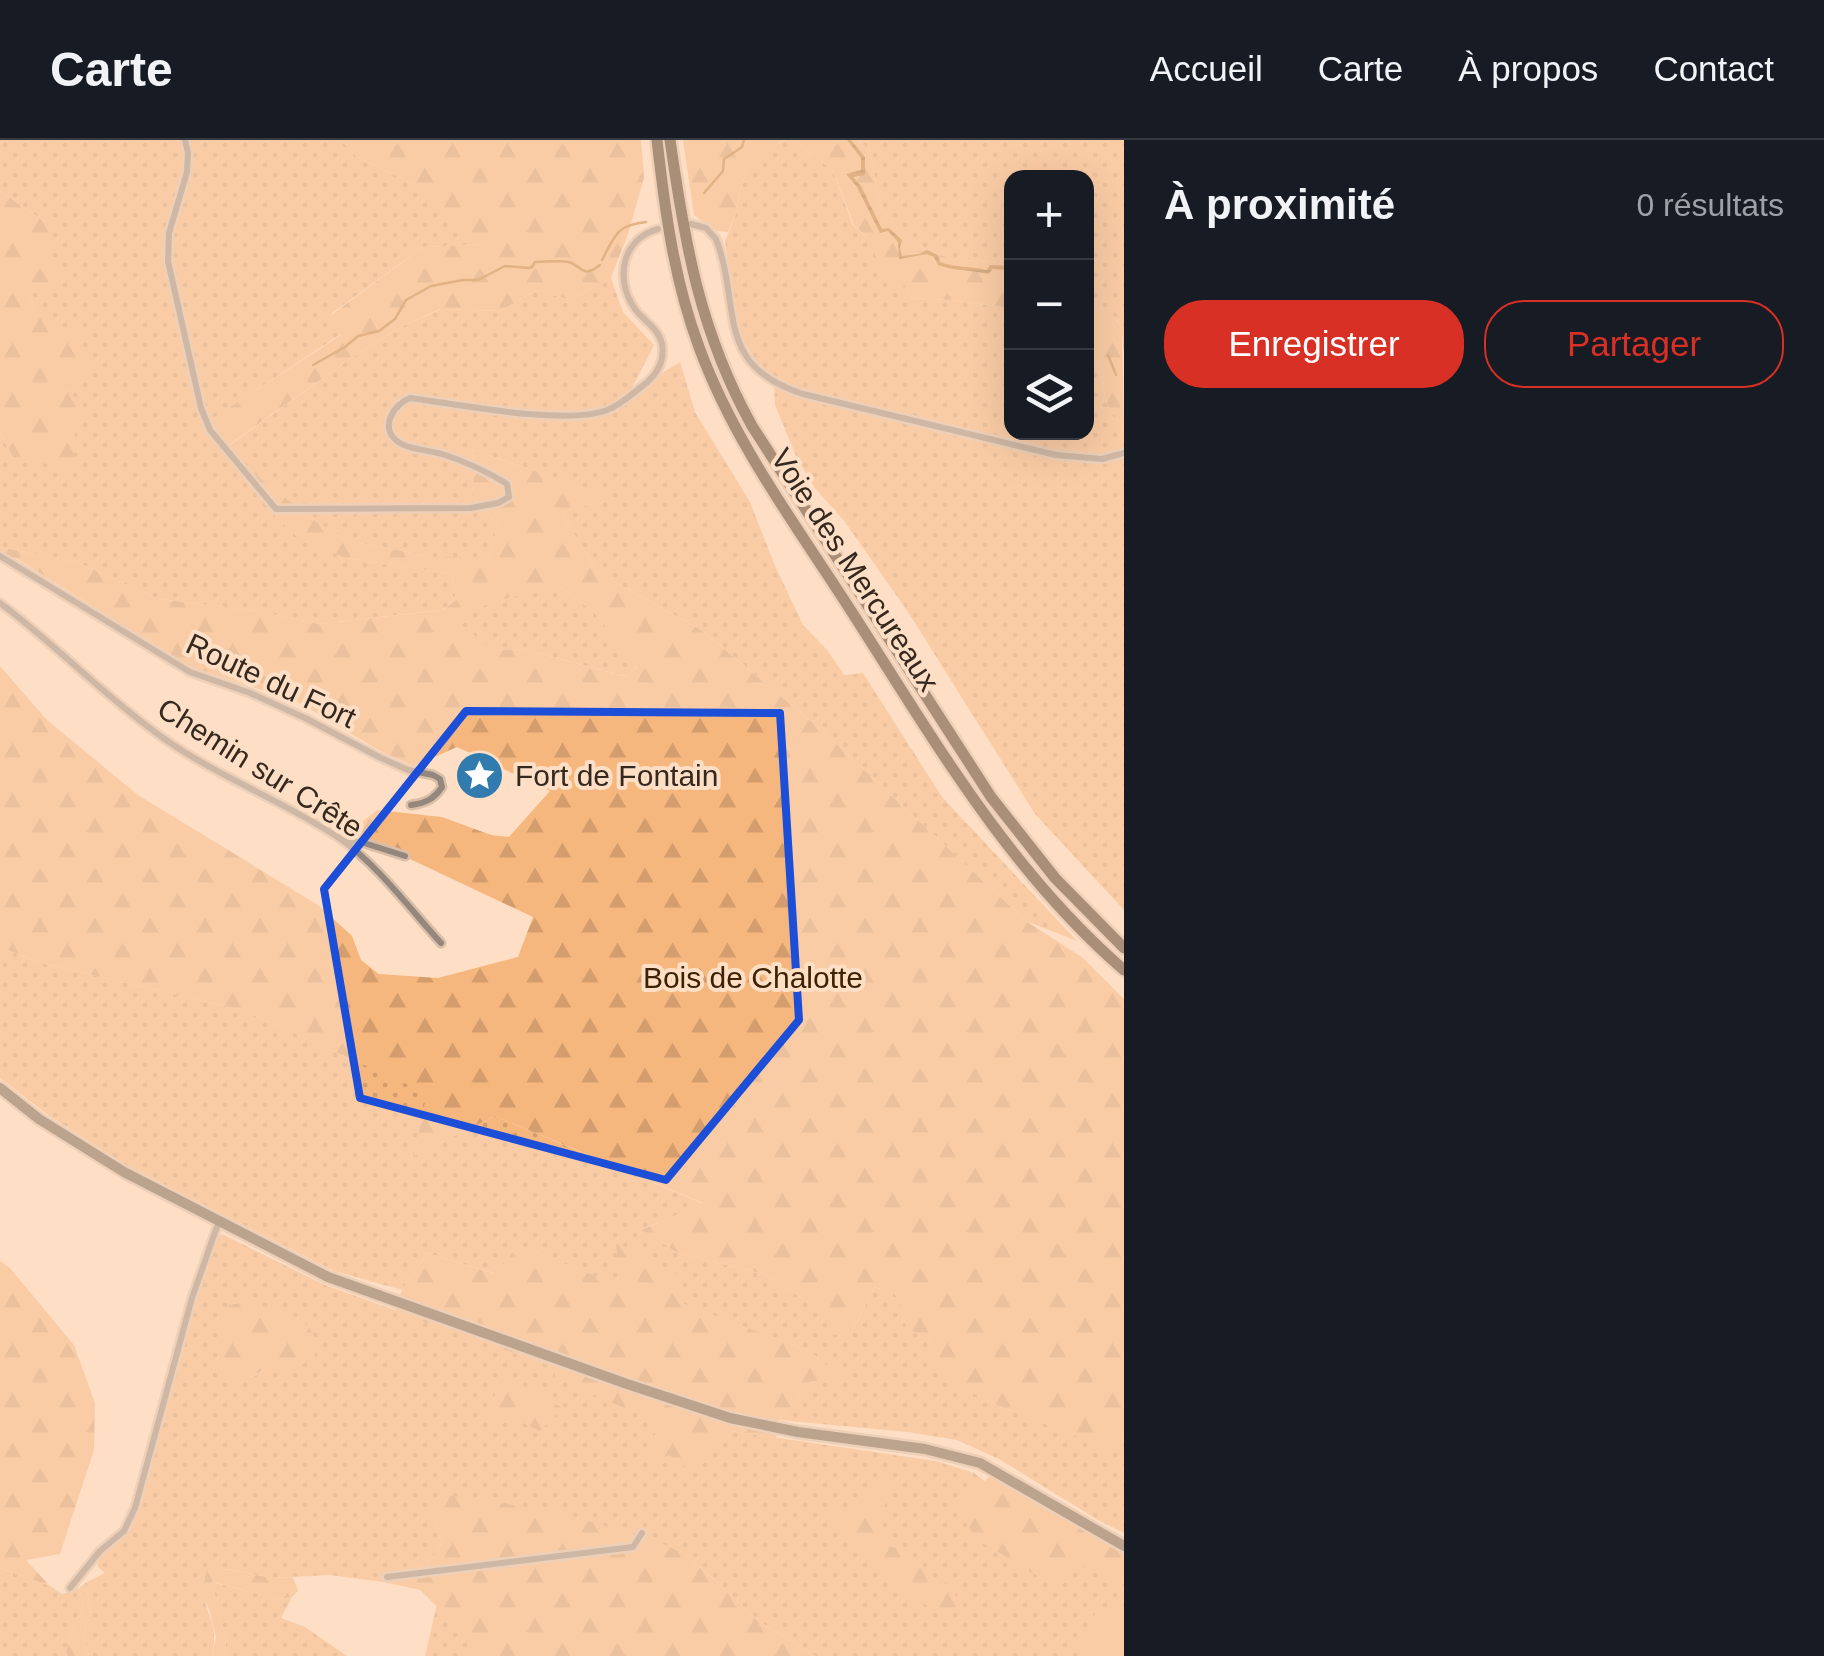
<!DOCTYPE html>
<html lang="fr">
<head>
<meta charset="utf-8">
<style>
  :root { --surface:#171b24; --page:#20242c; --text:#f1f3f6; --muted:#9ea1a6; --line:#363941; --accent:#d93025 }
  body { margin:0; font-family:Arial,sans-serif; background:var(--page); color:var(--text) }
  .controls { position:absolute; right:30px; top:30px; display:grid; overflow:hidden; border-radius:20px; box-shadow:0 10px 40px #0002 }
  .controls button { width:90px; height:90px; display:grid; place-items:center; padding:0; border:0; border-bottom:2px solid var(--line); background:var(--surface); color:var(--text); font:50px sans-serif }
  .list { margin:0; padding:0; list-style:none }
  h2 { display:flex; justify-content:space-between; align-items:center; height:130px; margin:0; padding:0 40px; font-size:42px }
  h2 small { font-size:32px; font-weight:400; color:var(--muted) }
  .actions { display:flex; gap:20px; padding:30px 40px }
  .actions a { flex:1; padding:22px 0; border:2px solid var(--accent); border-radius:40px; text-align:center; font-size:35px; color:var(--accent) }
  .actions .main { background:var(--accent); color:#fff }
  .icon { flex:none; width:55px; height:55px; fill:none; stroke:currentColor; stroke-width:2; stroke-linecap:round; stroke-linejoin:round }
  .map { position:relative; flex:none; width:1124px; height:1516px; overflow:hidden }
  header { display:flex; align-items:center; gap:60px; box-sizing:border-box; height:140px; padding:0 50px; background:var(--surface); border-bottom:2px solid var(--line) }
  header strong { font-size:48px }
  nav { display:flex; gap:55px; margin-inline-start:auto; font-size:35px }
  main { display:flex }
  aside { flex:1; background:var(--surface) }
  .map>svg:first-child { display:block }
  .grass { fill:url(#grass-dots); fill-rule:evenodd }
  .forest { fill:url(#forest-firs); fill-rule:evenodd }
  .garden { fill:#f6b77f }
  .water { fill:url(#water-rules) }
  .lines { fill:none; stroke-linecap:round; stroke-linejoin:round }
  .stream { stroke:#c07c37; stroke-width:2.5 }
  .minor-casing { stroke:#dabea7; stroke-width:11 }
  .secondary-casing { stroke:#dabea7; stroke-width:15 }
  .trunk-casing { stroke:#dabea7; stroke-width:16 }
  .minor { stroke:#94877d; stroke-width:6 }
  .secondary { stroke:#6d5b4c; stroke-width:10 }
  .trunk { stroke:#452f1b; stroke-width:11 }
  .marked { fill:none; stroke:#1d4ed8; stroke-width:8; stroke-linejoin:round }
  .labels { text-anchor:middle; stroke-width:8; stroke-linejoin:round; paint-order:stroke }
  .street-label { font-size:30px; fill:#34291f; stroke:#fedfc5 }
  .poi-label { font-size:30px; fill:#34291f; stroke:#fedfc5; text-anchor:start }
  .park-label { font-size:30px; fill:#3e2204; stroke:#fedfc5 }
</style>
</head>
<body>
<header>
<strong>Carte</strong>
<nav><a>Accueil</a><a>Carte</a><a>À propos</a><a>Contact</a></nav>
</header>
<main>
<div class="map">
<svg width="1124" height="1516" viewBox="0 0 1124 1516">
  <defs>
    <pattern id="grass-dots" width="8" height="8" patternUnits="userSpaceOnUse" patternTransform="scale(2.5)"><rect width="8" height="8" fill="#f6b77f"/><path d="M2 2h.1M6 6h.1" fill="none" stroke="#d49d6d" stroke-width="1.8" stroke-linecap="round"/></pattern>
    <pattern id="forest-firs" width="22" height="20" patternUnits="userSpaceOnUse" patternTransform="scale(2.5)"><rect width="22" height="20" fill="#f6b77f"/><path d="M5 1l3.5 6h-7zM16 11l3.5 6h-7z" fill="#d49d6d"/></pattern>
    <pattern id="water-rules" width="6" height="5" patternUnits="userSpaceOnUse" patternTransform="scale(2.5)"><rect width="6" height="5" fill="#c07c37"/><path d="M0 2.5h6" fill="none" stroke="#9d662e"/></pattern>
  </defs>
  <rect width="100%" height="100%" fill="#fedfc5"/>
  <g class="grass">
    <path d="M0,0H341L356,16L427,51L482,104L423,107L331,174L341,194L214,278L224,309L347,221L399,188L441,169L500,171L537,150L570,160L611,138L623,172L654,205L630,252L680,222L695,272L750,362L776,428L803,485L828,511L844,535L863,533L942,657L1077,801L1026,781L818,587L701,490L597,432L561,372L612,359L472,309L474,359L498,384L489,417H432L346,400L315,381L227,313L346,418L452,434L456,460L442,470L319,484L252,470L158,459L77,422L0,407V293L13,317L65,243L57,193L34,173L31,155L41,115L46,83L0,51Z"/>
    <path d="M786,0H792L832,29L853,85L869,99L906,146L911,158L950,160L1011,168L1012,292H1086L1087,215L1100,230L1107,265L1124,288V770L1035,674L908,472L845,382L814,347L796,316L775,265L774,239L758,225L740,193L725,102L737,70L740,50L748,26L770,8Z"/>
    <path d="M858,0H1124V214C1121,177 1120,176 1087,163L1086,38H1012L1011,126L992,122L951,119L909,102L880,67L870,11Z"/>
    <path d="M560,447L594,472L637,525L628,537L523,509L494,510L459,484C481,455 528,456 560,447Z"/>
    <path d="M0,807L41,823L242,870L428,953L415,1015L495,976L704,1064L642,1089L678,1113L764,1134L823,1171L851,1193L875,1147L896,1154L907,1188L930,1201L936,1231L987,1261L1105,1307L1124,1294V1393L1098,1380L999,1319L957,1300L907,1292L779,1280L810,1242L839,1236L809,1211L683,1164L616,1105L619,1146L518,1105L497,1134L427,1113L402,1150L334,1131L126,1025L48,975L0,938Z"/>
    <path d="M222,1094L325,1145L554,1227L556,1237L663,1285L669,1315L721,1306L732,1291L936,1321L974,1333L986,1342L963,1363L1124,1444V1516H815L759,1481L689,1417L436,1381L441,1405L429,1422L383,1442L330,1435L272,1438L228,1429L206,1432C205,1439 202,1450 204,1457C210,1484 218,1485 212,1516H89L84,1495L91,1470L85,1443L105,1433L98,1427L97,1421L127,1393L138,1371L195,1160L215,1099ZM223,1177L300,1229H264C247,1245 233,1236 213,1229L223,1209Z"/>
    <path d="M0,1428L50,1446L62,1454L79,1448L83,1464L66,1512L68,1516H0Z"/>
    <path d="M211,1442L279,1459L292,1457L281,1478L305,1487L347,1516H225L226,1499Z"/>
    <path d="M437,1464L465,1494L475,1497L468,1516H425Z"/>
  </g>
  <g class="forest">
    <path d="M341,0H641L644,38L628,94L611,138L570,160L537,150L500,171L440,169L399,188L347,221L223,309L315,381L346,400L432,417H489L498,384L474,359L472,309L614,359L561,372L597,432L701,490L818,587L1026,781L1083,818L1124,859V1294L1105,1308L987,1261L935,1231L930,1201L907,1188L895,1154L875,1147L851,1193L830,1195L823,1171L764,1134L678,1113L641,1090L703,1063L495,976L414,1016L427,953L242,870L41,823L0,807V526L47,580L138,655L318,765L352,796L361,820L379,834L438,838L518,817L533,777L412,720L347,694L377,670L442,677L491,695L509,697L550,651L457,607L414,626L380,611L298,562L191,527L17,419L0,413V407L77,422L158,459L252,470L319,484L443,470L456,460L452,434L346,418L300,400L274,375L223,309L213,278L341,195L331,175L423,107L481,104L427,51L356,16ZM560,447L594,472L637,526L627,537L523,509L494,510L460,484C479,456 530,456 560,447Z"/>
    <path d="M683,0H786L770,8L748,26L740,50L737,70L728,92L717,91L694,75Z"/>
    <path d="M792,0H858L870,11L880,67L909,102L951,119L992,122L1011,126V168L950,160L911,158L906,146L885,140L869,99L854,85L832,29Z"/>
    <path d="M0,51L46,83L57,105L42,116L63,140L31,155L34,173L50,169L57,193L77,190L89,222L86,240L66,244L78,263L72,329L13,317L0,293Z"/>
    <path d="M1086,163L1112,173L1122,189L1124,288L1107,265L1100,230L1087,215Z"/>
    <path d="M616,1103L678,1135L684,1164L809,1211L841,1236L810,1242L779,1280L776,1298L732,1291L721,1306L690,1330L669,1315L655,1322L647,1315L650,1301L662,1285L555,1237L554,1227L395,1172L402,1150L427,1113L496,1134L518,1105L618,1145Z"/>
    <path d="M0,1121L10,1128L74,1205L95,1263L94,1310L60,1414L26,1420L50,1446L0,1428Z"/>
    <path d="M248,1162C278,1171 322,1174 315,1216L304,1223L300,1229H264C254,1238 244,1238 234,1245L219,1239L213,1228L223,1209V1177L229,1165Z"/>
    <path d="M508,1237L563,1268L540,1291L517,1280L487,1278L496,1251Z"/>
    <path d="M989,1337C1036,1358 1078,1390 1124,1413V1444L1079,1424L1051,1444L973,1397L962,1363Z"/>
    <path d="M879,1339L890,1342C890,1362 883,1370 871,1384L890,1406L904,1411L930,1436L944,1442L955,1453L961,1469C953,1471 946,1472 937,1470C918,1464 902,1447 886,1434C865,1417 846,1402 832,1378L834,1372L854,1371Z"/>
    <path d="M448,1355L557,1372L660,1402L689,1417L759,1481L815,1516H468L474,1497L465,1494L420,1450L383,1442L429,1422L441,1405L436,1381L423,1369Z"/>
    <path d="M227,1429L272,1438L293,1437L298,1451L292,1457L279,1459L212,1442L226,1499L225,1516H212L216,1497L209,1469L202,1455L206,1431Z"/>
    <path d="M85,1443L91,1470L84,1495L89,1516H68L66,1512L83,1464L79,1448Z"/>
  </g>
  <path class="garden" d="M1098,1467L1124,1476V1516H1078Z"/>
  <path class="water" d="M847,0H851L865,17V35L853,37L861,46L882,89L889,88L902,100L900,108L902,116L919,114L927,110L938,115L940,122C956,128 971,126 987,130L990,125L1011,126V130L992,129L989,134C971,130 955,131 938,125L934,117L927,114L899,119L898,102L888,91L880,93L857,47L846,34L861,30V18Z"/>
  <g class="lines">
    <g class="stream">
      <path d="M704,53L723,31L724,19L742,7L744,0"/>
      <path d="M602,120C615,96 616,85 646,82"/>
      <path d="M1108,215L1116,235"/>
      <path d="M313,225L345,207L358,196L379,191L395,179L406,160L431,146L463,140H478L505,126L529,128L532,127L535,122C544,122 561,120 569,122C584,127 582,139 600,125"/>
    </g>
    <defs>
      <g id="minor">
        <path d="M185,0L188,13L187,32L169,93L168,121L201,268L210,290L276,369L471,368L498,363L509,357L507,344C488,332 464,321 442,314C429,310 408,310 397,301C379,287 394,264 410,258C457,264 565,286 607,270C621,265 633,253 645,244C657,234 665,221 662,204C659,189 644,181 635,169C614,139 622,99 658,89"/>
        <path d="M691,84L706,88L716,99C742,167 713,225 803,254L1056,315L1102,319L1124,313"/>
        <path d="M0,416L190,532L250,553L305,578L381,618L408,630L433,635L440,639L442,647C434,659 426,663 411,665"/>
        <path d="M0,463C55,504 103,555 159,595C215,636 282,660 339,698C377,724 410,769 441,803"/>
        <path d="M343,700L361,702L405,716"/>
        <path d="M387,1437L633,1407L642,1393"/>
        <path d="M70,1448L100,1411L124,1391L135,1368L192,1158L219,1081"/>
      </g>
      <path id="secondary" d="M0,948L39,979L124,1032L328,1137L627,1244L730,1278L798,1292L925,1309L980,1323L1124,1406"/>
      <g id="trunk">
        <path d="M657,0C665,71 674,140 699,207C733,300 793,381 846,463C930,593 1006,728 1124,830"/>
        <path d="M670,0C685,105 700,192 752,286L991,657L1055,738L1124,808"/>
      </g>
    </defs>
    <use href="#minor" class="minor-casing"/>
    <use href="#secondary" class="secondary-casing"/>
    <use href="#trunk" class="trunk-casing"/>
    <use href="#minor" class="minor"/>
    <use href="#secondary" class="secondary"/>
    <use href="#trunk" class="trunk"/>
  </g>
  <path d="M0 0H1124V1516H0ZM466,571L780,573L799,880L666,1040L360,958L324,749Z" fill="#fedfc5" fill-opacity=".55" fill-rule="evenodd"/>
  <path class="marked" d="M466,571L780,573L799,880L666,1040L360,958L324,749Z"/>
  <defs>
    <symbol id="sight-disc" viewBox="-11 -11 22 22"><circle r="9.5" fill="#317baf" stroke="#fedfc5"/><path d="M0-6L1.8-2.2L6-1.7L2.9 1.2L3.7 5.4L0 3.3L-3.7 5.4L-2.9 1.2L-6-1.7L-1.8-2.2Z" fill="#fff"/></symbol>
  </defs>
  <g fill-rule="evenodd">
    <use href="#sight-disc" x="452" y="608" width="55" height="55"/>
  </g>
  <g class="labels">
    <g class="street-label">
      <text transform="translate(855 430) rotate(57)" y="10">Voie des Mercureaux</text>
      <text transform="translate(271 541) rotate(25)" y="10">Route du Fort</text>
      <text transform="translate(260 628) rotate(32)" y="10">Chemin sur Crête</text>
    </g>
    <g class="poi-label">
      <text x="515" y="646">Fort de Fontain</text>
    </g>
    <g class="park-label">
      <text x="753" y="848">Bois de Chalotte</text>
    </g>
  </g>
</svg>
<div class="controls">
<button>+</button>
<button>−</button>
<button><svg class="icon" aria-label="layers" viewBox="0 0 24 24"><path d="M12 4l9 5-9 5-9-5zM3 14l9 5 9-5"/></svg></button>
</div>
</div>
<aside>
<h2>À proximité<small>0 résultats</small></h2>
<ul class="list">
</ul>
<div class="actions"><a class="main">Enregistrer</a><a>Partager</a></div>
</aside>
</main>
</body>
</html>
